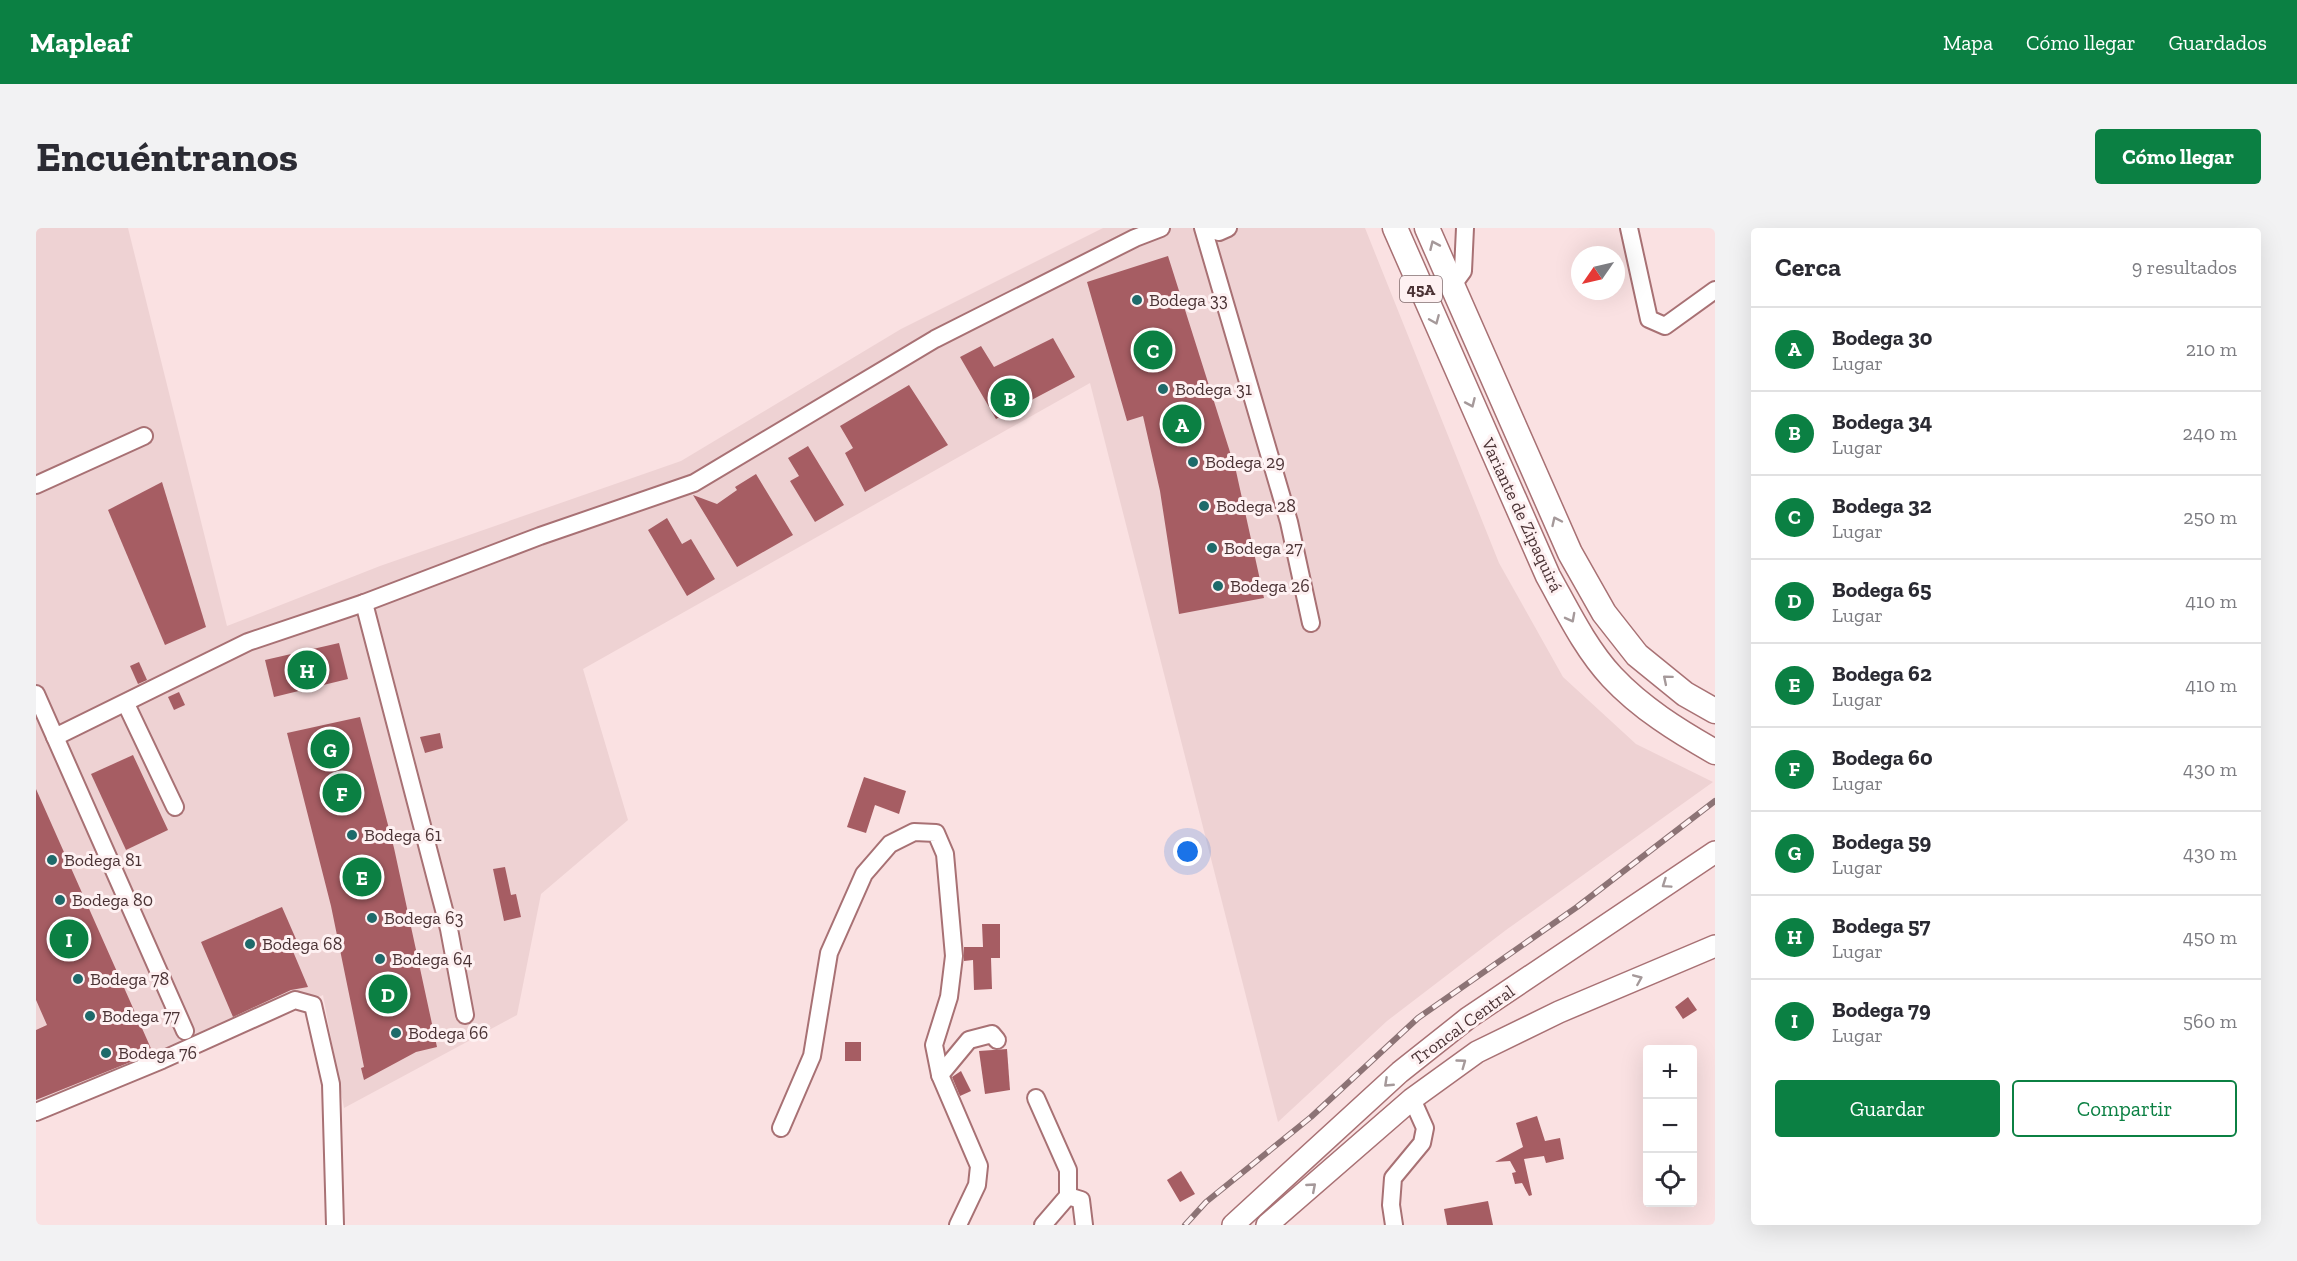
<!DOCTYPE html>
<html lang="es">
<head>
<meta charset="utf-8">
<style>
  :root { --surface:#fff; --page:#f2f2f3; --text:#2b2b33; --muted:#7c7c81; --line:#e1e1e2; --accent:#0b8043 }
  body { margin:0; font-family:"Zilla Slab",serif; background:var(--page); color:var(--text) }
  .controls { position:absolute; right:18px; bottom:18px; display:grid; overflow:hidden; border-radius:6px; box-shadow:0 6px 24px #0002 }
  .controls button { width:54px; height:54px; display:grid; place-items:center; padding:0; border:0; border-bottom:2px solid var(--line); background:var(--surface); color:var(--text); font:30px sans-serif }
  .compass { position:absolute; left:1535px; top:18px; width:54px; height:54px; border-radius:50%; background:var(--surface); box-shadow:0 6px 24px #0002; rotate:236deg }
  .you { position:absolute; left:1152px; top:624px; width:21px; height:21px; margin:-15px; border:4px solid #fff; border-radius:50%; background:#1a73e8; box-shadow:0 0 0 9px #1a73e833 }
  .badge { display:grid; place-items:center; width:39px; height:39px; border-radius:50%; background:var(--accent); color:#fff; font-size:20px; font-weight:700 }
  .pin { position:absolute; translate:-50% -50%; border:3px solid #fff; box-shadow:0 2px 6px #0006 }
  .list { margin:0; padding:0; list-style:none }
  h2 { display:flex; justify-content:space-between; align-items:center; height:78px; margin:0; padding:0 24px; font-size:26px }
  h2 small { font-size:20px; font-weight:400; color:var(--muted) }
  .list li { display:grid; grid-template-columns:39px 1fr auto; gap:18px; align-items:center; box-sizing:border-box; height:84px; padding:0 24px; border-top:2px solid var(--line) }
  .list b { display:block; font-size:22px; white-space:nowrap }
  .list p { margin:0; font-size:20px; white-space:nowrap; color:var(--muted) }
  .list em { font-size:20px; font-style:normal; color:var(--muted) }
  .actions { display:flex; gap:12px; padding:18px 24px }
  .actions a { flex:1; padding:14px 0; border:2px solid var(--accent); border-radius:6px; text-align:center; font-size:21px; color:var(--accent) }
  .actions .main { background:var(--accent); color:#fff }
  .icon { flex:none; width:33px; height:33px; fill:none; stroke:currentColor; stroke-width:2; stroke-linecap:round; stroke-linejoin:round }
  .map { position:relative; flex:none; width:1679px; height:997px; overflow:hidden; border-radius:6px }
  header { display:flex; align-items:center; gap:36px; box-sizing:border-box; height:84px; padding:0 30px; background:var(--accent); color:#fff }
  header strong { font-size:28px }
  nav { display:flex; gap:33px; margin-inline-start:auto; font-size:21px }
  .intro { display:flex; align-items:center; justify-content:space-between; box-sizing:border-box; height:144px; padding:0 36px }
  h1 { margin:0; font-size:42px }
  .button { padding:15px 27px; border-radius:6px; background:var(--accent); color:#fff; font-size:21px; font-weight:700 }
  main { display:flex; gap:36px; padding:0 36px }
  aside { flex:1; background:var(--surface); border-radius:6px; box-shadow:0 6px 24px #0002 }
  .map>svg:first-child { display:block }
  .built { fill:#eed2d3 }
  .building { fill:#a65d63 }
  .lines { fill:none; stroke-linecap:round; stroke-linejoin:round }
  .minor-casing { stroke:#a87174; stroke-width:20 }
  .major-casing { stroke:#a87174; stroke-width:24 }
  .highway-casing { stroke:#a87174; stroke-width:27 }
  .minor { stroke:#fff; stroke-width:16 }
  .major { stroke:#fff; stroke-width:21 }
  .highway { stroke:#fff; stroke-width:24 }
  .rail-casing { stroke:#8c7375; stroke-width:6 }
  .rail { stroke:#fef1f2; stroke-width:4; stroke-dasharray:11; stroke-linecap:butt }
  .oneway { stroke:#a5999a }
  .poi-dot { fill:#1e6a6a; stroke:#fef1f2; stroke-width:2 }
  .labels { text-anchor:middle; stroke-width:6; stroke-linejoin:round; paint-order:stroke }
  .shield { fill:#fef1f2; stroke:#816c6e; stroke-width:1.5 }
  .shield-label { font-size:16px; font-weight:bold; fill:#4b3335 }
  .poi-label { font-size:18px; fill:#4b3335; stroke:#fef1f2; text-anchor:start }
  .street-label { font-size:18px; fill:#4b3335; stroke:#fef1f2 }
</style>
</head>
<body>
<header>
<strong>Mapleaf</strong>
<nav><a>Mapa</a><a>Cómo llegar</a><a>Guardados</a></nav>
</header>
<div class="intro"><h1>Encuéntranos</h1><a class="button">Cómo llegar</a></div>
<main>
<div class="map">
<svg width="1679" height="997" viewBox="0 0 1679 997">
  <rect width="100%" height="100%" fill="#fae1e2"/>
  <path class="built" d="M0,0H92L191,398L344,338L645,233L865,101L1067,0H1329L1463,335L1527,449L1600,516L1677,554L1470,702L1351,793L1242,894L1054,155L547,441L592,592L505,666L481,787L308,880L287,767L148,832L0,892Z"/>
  <g class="building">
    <path d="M1132,28L1200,243L1228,370L1143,386L1124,263L1107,188L1091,193L1051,54Z"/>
    <path d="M1017,110L1039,149L960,191L924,129L945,118L958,139Z"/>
    <path d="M873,157L912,217L829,264L809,225L817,220L804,198Z"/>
    <path d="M772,218L808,277L779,294L754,253L763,248L752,230Z"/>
    <path d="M720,246L757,307L701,339L657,267L681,276L701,262L699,259Z"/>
    <path d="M126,254L170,399L129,417L72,282Z"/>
    <path d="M631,290L646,316L655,311L679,351L651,368L612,302Z"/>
    <path d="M303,415L312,451L238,469L229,432Z"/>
    <path d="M103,434L111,452L102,456L94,438Z"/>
    <path d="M143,464L149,477L138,482L132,469Z"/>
    <path d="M324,489L358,620L401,819L380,824L328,852L325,840L328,839L295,678L251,505Z"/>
    <path d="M404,505L407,520L389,525L384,509Z"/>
    <path d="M97,527L132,602L90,622L55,546Z"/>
    <path d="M828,549L870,563L863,586L839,577L830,605L811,599Z"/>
    <path d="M0,561L117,825L0,872V802L11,797L0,772Z"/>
    <path d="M469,639L475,667L480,666L485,689L468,693L457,641Z"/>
    <path d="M246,679L263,718L256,721L272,759L255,762L197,789L165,714Z"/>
    <path d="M946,696H964V730H955L956,761L938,762L937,732L928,733V719H947Z"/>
    <path d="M1652,769L1661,782L1647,791L1639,779Z"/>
    <rect x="809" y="814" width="16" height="19"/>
    <path d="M971,821L974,862L949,866L943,823Z"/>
    <path d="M925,843L935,863L924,868L916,849Z"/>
    <path d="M1501,888L1509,913L1524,910L1528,931L1510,935L1508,928L1488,931L1496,967L1493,968L1486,955L1479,956L1476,945L1480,944L1474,933L1459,934L1487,919L1480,895Z"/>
    <path d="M1145,943L1159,966L1144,974L1131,952Z"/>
    <path d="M1452,973L1457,997H1411L1408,981Z"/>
  </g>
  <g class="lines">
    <defs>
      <g id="minor">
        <path d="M1167,0L1253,294L1275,395"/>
        <path d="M1169,0L1183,4L1192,0"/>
        <path d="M1593,0L1613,91L1629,98L1679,62"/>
        <path d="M1416,58L1427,43L1429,0"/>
        <path d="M0,257L108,208"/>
        <path d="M328,375L413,701L429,787"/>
        <path d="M0,466L149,803"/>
        <path d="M90,476L139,579"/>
        <path d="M19,509L212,414L328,375L504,308L658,255L899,111L1099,10L1125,0"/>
        <path d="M904,847L933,812L956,806L961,812"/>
        <path d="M1000,870L1032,942V968"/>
        <path d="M0,884L126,832L259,772L277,777L295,856L299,997"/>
        <path d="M745,900L776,828L793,725L828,646L854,616L878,604L900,605L909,626L918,728L913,769L898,817L904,847L943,938L941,957L922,997"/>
        <path d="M1007,997L1032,968L1045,972L1048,997"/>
        <path d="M1358,997L1355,977L1357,950L1386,915L1389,900L1376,871"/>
      </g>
      <g id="major">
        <path d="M1197,997L1364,844L1432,790L1679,624"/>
        <path d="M1231,997L1376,871L1441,824L1523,784L1679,718"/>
      </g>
      <g id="highway">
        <path d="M1359,0L1512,348C1531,382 1549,420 1576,449C1605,480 1642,503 1679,524"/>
        <path d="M1391,0L1534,325L1568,385L1601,427L1649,466L1679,483"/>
      </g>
    </defs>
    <use href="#minor" class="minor-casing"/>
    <use href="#major" class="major-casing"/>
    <use href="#highway" class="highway-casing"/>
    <use href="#minor" class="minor"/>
    <use href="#major" class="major"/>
    <use href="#highway" class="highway"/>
    <defs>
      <path id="rail" d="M1149,997L1170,974L1275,889L1382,790L1541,679L1679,573"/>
    </defs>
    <use href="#rail" class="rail-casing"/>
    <use href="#rail" class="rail"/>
  </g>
  <defs><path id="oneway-chevron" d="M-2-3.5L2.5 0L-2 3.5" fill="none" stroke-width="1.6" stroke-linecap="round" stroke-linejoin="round" transform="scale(1.5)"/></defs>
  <g class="oneway">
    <use href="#oneway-chevron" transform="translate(1398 17) rotate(-114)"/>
    <use href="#oneway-chevron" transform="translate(1399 92) rotate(67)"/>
    <use href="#oneway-chevron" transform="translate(1435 175) rotate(66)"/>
    <use href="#oneway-chevron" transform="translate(1520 293) rotate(-115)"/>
    <use href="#oneway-chevron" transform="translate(1535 390) rotate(62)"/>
    <use href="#oneway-chevron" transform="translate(1631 451) rotate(-140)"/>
    <use href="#oneway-chevron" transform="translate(1630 656) rotate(146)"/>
    <use href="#oneway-chevron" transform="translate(1602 751) rotate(-23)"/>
    <use href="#oneway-chevron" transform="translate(1426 835) rotate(-36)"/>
    <use href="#oneway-chevron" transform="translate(1352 855) rotate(137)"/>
    <use href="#oneway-chevron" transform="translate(1276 959) rotate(-41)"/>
  </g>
  <g class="poi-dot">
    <circle cx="1101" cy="72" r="6"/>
    <circle cx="1127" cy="161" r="6"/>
    <circle cx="1157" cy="234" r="6"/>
    <circle cx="1168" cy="278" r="6"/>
    <circle cx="1176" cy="320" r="6"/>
    <circle cx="1182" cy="358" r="6"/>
    <circle cx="316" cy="607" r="6"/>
    <circle cx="16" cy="632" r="6"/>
    <circle cx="24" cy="672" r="6"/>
    <circle cx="336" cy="690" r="6"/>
    <circle cx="214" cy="716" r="6"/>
    <circle cx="344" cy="731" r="6"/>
    <circle cx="42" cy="751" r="6"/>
    <circle cx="54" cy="788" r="6"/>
    <circle cx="360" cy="805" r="6"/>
    <circle cx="70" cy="825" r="6"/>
  </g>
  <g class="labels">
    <rect class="shield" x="1364" y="48" width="42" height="26" rx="4.5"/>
    <g class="shield-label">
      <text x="1385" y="67">45A</text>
    </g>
    <g class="poi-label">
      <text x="1113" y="78">Bodega 33</text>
      <text x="1139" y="167">Bodega 31</text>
      <text x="1169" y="240">Bodega 29</text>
      <text x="1180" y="284">Bodega 28</text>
      <text x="1188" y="326">Bodega 27</text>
      <text x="1194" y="364">Bodega 26</text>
      <text x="328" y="613">Bodega 61</text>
      <text x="28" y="638">Bodega 81</text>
      <text x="36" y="678">Bodega 80</text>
      <text x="348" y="696">Bodega 63</text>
      <text x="226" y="722">Bodega 68</text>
      <text x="356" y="737">Bodega 64</text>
      <text x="54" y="757">Bodega 78</text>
      <text x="66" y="794">Bodega 77</text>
      <text x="372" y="811">Bodega 66</text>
      <text x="82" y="831">Bodega 76</text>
    </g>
    <g class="street-label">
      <text transform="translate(1486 287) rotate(65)" y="6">Variante de Zipaquirá</text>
      <text transform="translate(1427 797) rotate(-36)" y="6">Troncal Central</text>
    </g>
  </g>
</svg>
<div class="controls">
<button>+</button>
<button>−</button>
<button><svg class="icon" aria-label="locate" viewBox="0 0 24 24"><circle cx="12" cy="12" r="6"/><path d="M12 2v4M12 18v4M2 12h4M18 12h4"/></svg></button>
</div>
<svg class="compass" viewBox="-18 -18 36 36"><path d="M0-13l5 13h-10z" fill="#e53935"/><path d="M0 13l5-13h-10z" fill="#7c7c81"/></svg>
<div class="you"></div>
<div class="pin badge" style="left:1146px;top:196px">A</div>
<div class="pin badge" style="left:974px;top:170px">B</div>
<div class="pin badge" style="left:1117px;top:122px">C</div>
<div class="pin badge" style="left:352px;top:766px">D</div>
<div class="pin badge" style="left:326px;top:649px">E</div>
<div class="pin badge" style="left:306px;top:565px">F</div>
<div class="pin badge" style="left:294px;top:521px">G</div>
<div class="pin badge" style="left:271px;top:442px">H</div>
<div class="pin badge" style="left:33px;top:711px">I</div>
</div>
<aside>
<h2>Cerca<small>9 resultados</small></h2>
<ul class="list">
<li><span class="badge">A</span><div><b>Bodega 30</b><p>Lugar</p></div><em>210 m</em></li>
<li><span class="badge">B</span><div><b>Bodega 34</b><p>Lugar</p></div><em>240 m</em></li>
<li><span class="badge">C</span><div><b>Bodega 32</b><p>Lugar</p></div><em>250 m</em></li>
<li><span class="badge">D</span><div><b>Bodega 65</b><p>Lugar</p></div><em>410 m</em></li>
<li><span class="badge">E</span><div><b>Bodega 62</b><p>Lugar</p></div><em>410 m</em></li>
<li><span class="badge">F</span><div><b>Bodega 60</b><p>Lugar</p></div><em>430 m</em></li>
<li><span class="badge">G</span><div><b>Bodega 59</b><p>Lugar</p></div><em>430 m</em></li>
<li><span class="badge">H</span><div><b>Bodega 57</b><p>Lugar</p></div><em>450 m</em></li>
<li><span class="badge">I</span><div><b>Bodega 79</b><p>Lugar</p></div><em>560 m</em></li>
</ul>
<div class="actions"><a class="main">Guardar</a><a>Compartir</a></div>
</aside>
</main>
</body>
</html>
